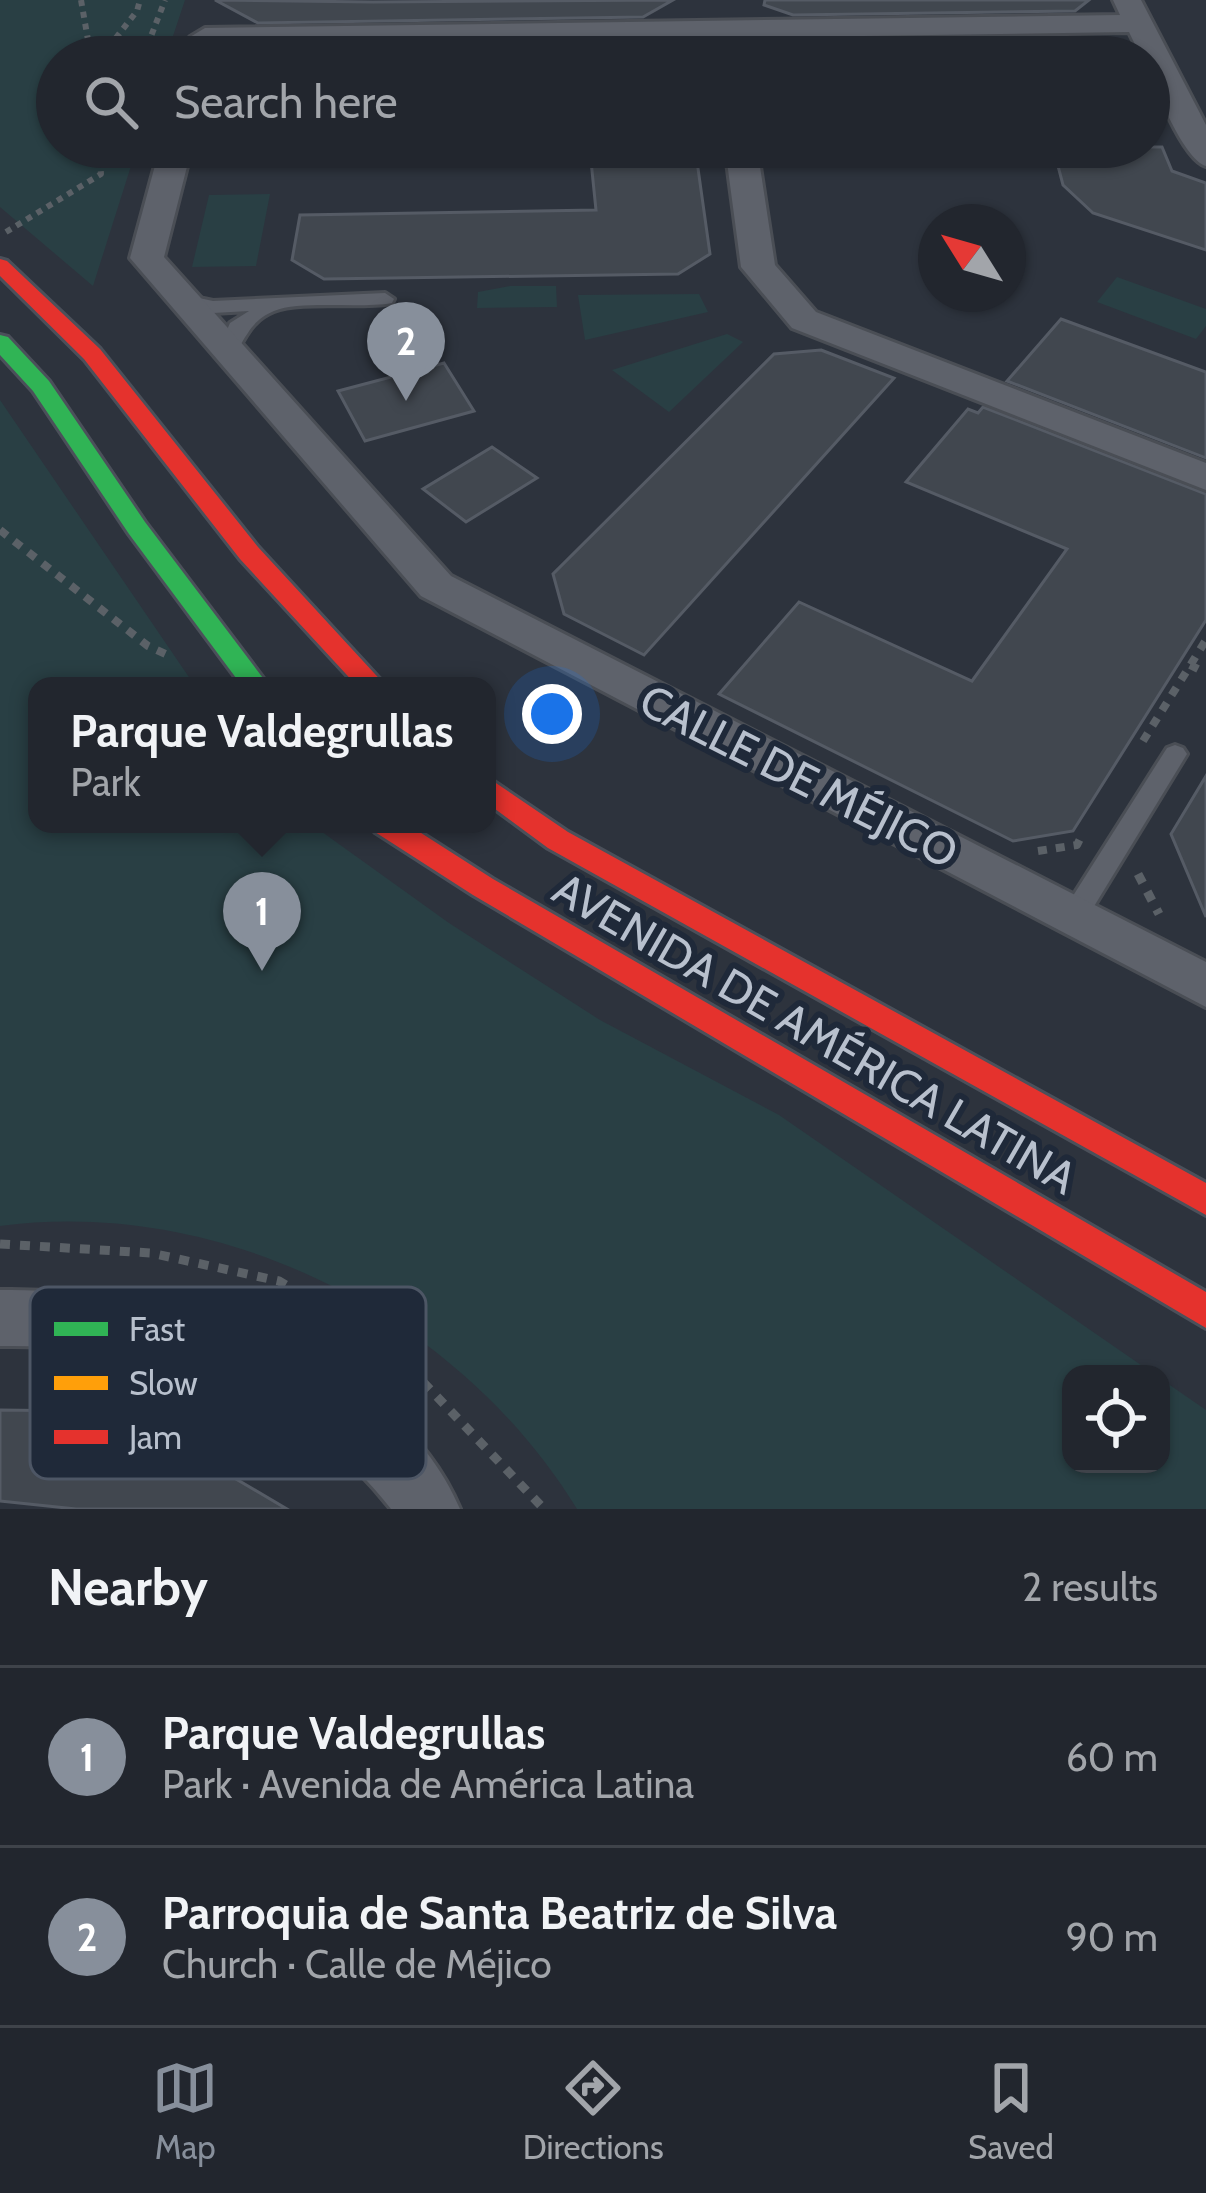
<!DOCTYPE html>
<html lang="en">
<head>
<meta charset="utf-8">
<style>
  :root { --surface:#22262e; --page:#2a2e36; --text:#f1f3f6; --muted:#a2a5aa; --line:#3f434a; --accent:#878f9b }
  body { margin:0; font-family:Cabin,sans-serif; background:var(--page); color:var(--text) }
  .controls { position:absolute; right:36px; bottom:36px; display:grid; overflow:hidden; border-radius:24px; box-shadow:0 3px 9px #0004 }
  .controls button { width:108px; height:108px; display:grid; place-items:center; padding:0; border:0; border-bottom:3px solid var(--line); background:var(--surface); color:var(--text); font:60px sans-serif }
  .compass { position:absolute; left:918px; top:204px; width:108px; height:108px; border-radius:50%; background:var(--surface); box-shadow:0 3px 9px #0004; rotate:307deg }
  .you { position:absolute; left:552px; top:714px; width:42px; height:42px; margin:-30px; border:9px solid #fff; border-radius:50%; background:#1a73e8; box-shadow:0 0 0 18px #1a73e833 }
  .badge { display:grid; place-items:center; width:78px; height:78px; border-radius:50%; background:var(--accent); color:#fff; font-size:39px; font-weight:700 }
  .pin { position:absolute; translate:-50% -99px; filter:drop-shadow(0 3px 6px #0008) }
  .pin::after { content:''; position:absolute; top:63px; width:42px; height:36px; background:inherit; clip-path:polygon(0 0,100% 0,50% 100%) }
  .popup { position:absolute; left:28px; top:677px; width:468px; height:156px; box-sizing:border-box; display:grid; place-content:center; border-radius:24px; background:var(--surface); filter:drop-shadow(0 3px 9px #0005); font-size:39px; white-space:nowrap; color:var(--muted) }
  .popup b { font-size:45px; color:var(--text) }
  .popup::after { content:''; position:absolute; left:50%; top:100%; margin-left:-24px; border:24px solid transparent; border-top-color:var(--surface) }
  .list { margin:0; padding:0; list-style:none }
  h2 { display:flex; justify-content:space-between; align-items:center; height:156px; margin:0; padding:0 48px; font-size:51px }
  h2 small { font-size:39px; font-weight:400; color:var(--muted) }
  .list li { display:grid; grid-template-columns:78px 1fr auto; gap:36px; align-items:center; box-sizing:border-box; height:180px; padding:0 48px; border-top:3px solid var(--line) }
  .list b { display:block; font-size:45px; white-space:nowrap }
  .list p { margin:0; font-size:39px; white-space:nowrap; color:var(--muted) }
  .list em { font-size:39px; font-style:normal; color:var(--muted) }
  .icon { flex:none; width:66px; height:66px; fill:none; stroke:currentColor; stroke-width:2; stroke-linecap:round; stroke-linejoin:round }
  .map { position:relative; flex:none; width:1206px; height:1509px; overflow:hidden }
  .search { position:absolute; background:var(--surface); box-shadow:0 3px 9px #0004; left:36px; right:36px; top:36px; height:132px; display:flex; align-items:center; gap:30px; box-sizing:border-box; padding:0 42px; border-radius:66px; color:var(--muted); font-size:45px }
  .sheet { height:516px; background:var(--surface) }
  nav { display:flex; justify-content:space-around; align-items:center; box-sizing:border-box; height:168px; border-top:3px solid var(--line); background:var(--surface); font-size:33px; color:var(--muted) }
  nav a { display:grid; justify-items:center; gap:6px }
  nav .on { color:var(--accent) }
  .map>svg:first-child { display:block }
  .green { fill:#293f44 }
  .building { fill:#41474f; stroke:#555b65; stroke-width:3 }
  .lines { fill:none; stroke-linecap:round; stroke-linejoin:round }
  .lane-casing { stroke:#4a4e55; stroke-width:6 }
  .street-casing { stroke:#4a4e55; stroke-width:6 }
  .fast-casing { stroke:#4b505a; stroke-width:6 }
  .jam-casing { stroke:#4b505a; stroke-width:6 }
  .path-far2 { stroke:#5b6167; stroke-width:6; stroke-dasharray:6 6; stroke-linecap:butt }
  .path-far1 { stroke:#5b6167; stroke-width:8; stroke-dasharray:9 9; stroke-linecap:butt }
  .path { stroke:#5b6167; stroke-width:9; stroke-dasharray:10 10; stroke-linecap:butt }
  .lane { fill:#5e626b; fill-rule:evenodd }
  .street { fill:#5e626b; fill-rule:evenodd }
  .fast { fill:#30b455; fill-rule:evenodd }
  .jam { fill:#e5322d; fill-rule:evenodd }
  .labels { text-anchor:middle; stroke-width:12; stroke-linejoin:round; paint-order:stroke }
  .street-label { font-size:45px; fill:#b8c0cd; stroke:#1f2939 }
  .key { fill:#1f2939; stroke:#4d5665; stroke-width:3 }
  .key-label { font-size:33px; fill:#b8c0cd }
</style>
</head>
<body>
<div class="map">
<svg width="1206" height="1509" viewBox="0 0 1206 1509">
  <rect width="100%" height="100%" fill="#2d333d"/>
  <g class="green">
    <path d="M0,0H185L166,57H57V147H137L93,286L0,207Z"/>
    <path d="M270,194L256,266L192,267L209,195Z"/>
    <path d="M1117,277L1206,309V326L1196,339L1097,302Z"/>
    <path d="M510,286H556L557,307L477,308L478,292Z"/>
    <path d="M699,294L708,312L585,340L578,295Z"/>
    <path d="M727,334L743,342L669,412L612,370Z"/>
    <path d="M0,400L195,686H37V824H311L449,923L600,1020L779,1115L1154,1374H1071V1464H1161V1379L1206,1410V1509H577C460,1318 225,1196 0,1226Z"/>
  </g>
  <g class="building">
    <path d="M215,0L372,2L673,0L643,17L258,23Z"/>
    <path d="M765,0H1089L1075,11L793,15L764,5Z"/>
    <path d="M1068,37L1112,57H773L799,41Z"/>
    <path d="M658,44L687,57H220L236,50Z"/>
    <path d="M610,147H695L710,254L678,274L324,279L292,260L300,215L596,210L591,161L611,160Z"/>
    <path d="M1053,147H1162L1172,171L1206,183V250L1093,213L1063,185Z"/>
    <path d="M1061,319L1206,372V458L1007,381Z"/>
    <path d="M821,350L894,378L644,655L564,614L553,574L774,354Z"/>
    <path d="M444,363L474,411L365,441L338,391Z"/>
    <path d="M983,407L1206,494V620L1073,831L1013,841L719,694L799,602L972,681L1067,549L906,482L968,409L978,413Z"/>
    <path d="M492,447L537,478L466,522L423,489Z"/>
    <path d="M1206,776V917L1171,834Z"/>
    <path d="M0,1410L80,1411L139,1422L287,1509H76L0,1501Z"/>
  </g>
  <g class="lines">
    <defs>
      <g id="lane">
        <path d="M385,293L394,299L392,303C359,309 301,300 274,311C244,323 245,349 228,357L218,351L230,323L249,311L213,313L176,301L185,295L213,301Z"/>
        <path d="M1175,745L1183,748L1187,754L1082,926L1073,929L1064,926L1060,918L1064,910L1167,748Z"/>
      </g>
      <g id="street">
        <path d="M1113,0H1141L1206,125V166C1184,160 1149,80 1149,57H1141L1129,32L205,46L190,37L205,28L1120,15Z"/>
        <path d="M160,147H192L164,257L451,576L1206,962V1007L421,596L130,258Z"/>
        <path d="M725,147H757L775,265L816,312L1206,463V490L792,328L741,267Z"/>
        <path d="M0,1290C157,1287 393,1348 460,1509H391C289,1380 160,1344 0,1346Z"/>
      </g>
      <path id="fast" d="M0,335L8,337L49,381L145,522L269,686H242L129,534L33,391L0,355Z"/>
      <g id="jam">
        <path d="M0,259L7,261L100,349L258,547L386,686H357L240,559L84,359L0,276Z"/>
        <path d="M487,777L568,832L1206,1183V1215L548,848L487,803Z"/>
        <path d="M371,824H407L493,879L1206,1292V1328L473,895L375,832Z"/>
      </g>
    </defs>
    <use href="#lane" class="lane-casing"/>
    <use href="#street" class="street-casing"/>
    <use href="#fast" class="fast-casing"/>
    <use href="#jam" class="jam-casing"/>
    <g class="path-far2">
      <path d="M81,0L91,57"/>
      <path d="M101,57L137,11L140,0"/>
      <path d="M143,57L165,0"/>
      <path d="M6,232L101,174L99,147"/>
    </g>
    <g class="path-far1">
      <path d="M0,530L148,646L172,657"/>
      <path d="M1190,665L1206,673"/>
      <path d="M1143,741L1206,640"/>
      <path d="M1038,851L1077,845L1080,839"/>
    </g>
    <g class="path">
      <path d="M1138,874L1159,914"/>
      <path d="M0,1244L151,1253L279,1281L384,1341L544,1509"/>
    </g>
    <use href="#lane" class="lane"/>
    <use href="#street" class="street"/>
    <use href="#fast" class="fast"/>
    <use href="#jam" class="jam"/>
  </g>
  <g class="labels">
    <g class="street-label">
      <text transform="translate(799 776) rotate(27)" y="16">CALLE DE MÉJICO</text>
      <text transform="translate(815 1033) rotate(30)" y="16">AVENIDA DE AMÉRICA LATINA</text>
    </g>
  </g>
  <rect x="30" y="1287" width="396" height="192" rx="18" class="key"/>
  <rect x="54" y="1322" width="54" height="14" fill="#30b455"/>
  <rect x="54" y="1376" width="54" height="14" fill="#ff9f0a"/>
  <rect x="54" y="1430" width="54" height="14" fill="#e5322d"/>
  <g class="key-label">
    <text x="129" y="1341">Fast</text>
    <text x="129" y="1395">Slow</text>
    <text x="129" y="1449">Jam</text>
  </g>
</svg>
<div class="controls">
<button><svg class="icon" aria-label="locate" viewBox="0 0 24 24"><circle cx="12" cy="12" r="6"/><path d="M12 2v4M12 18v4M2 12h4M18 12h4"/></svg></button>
</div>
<svg class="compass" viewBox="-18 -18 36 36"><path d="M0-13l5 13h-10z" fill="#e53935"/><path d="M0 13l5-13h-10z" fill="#a2a5aa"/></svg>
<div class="you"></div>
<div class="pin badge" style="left:262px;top:971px">1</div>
<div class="popup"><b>Parque Valdegrullas</b>Park</div>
<div class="pin badge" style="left:406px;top:401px">2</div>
<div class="search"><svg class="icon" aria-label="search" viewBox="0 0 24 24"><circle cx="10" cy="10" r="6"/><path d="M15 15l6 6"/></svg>Search here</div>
</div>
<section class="sheet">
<h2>Nearby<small>2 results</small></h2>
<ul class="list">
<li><span class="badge">1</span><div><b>Parque Valdegrullas</b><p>Park · Avenida de América Latina</p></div><em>60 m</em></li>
<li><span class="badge">2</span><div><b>Parroquia de Santa Beatriz de Silva</b><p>Church · Calle de Méjico</p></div><em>90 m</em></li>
</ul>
</section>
<nav>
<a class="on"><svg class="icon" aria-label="map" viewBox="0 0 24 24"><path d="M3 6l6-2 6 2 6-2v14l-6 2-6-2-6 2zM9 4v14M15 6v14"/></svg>Map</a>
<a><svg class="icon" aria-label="directions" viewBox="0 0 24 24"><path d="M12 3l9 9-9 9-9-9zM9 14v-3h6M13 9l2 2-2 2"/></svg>Directions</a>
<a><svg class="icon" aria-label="saved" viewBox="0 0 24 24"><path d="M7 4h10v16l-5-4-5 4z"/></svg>Saved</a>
</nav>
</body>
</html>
